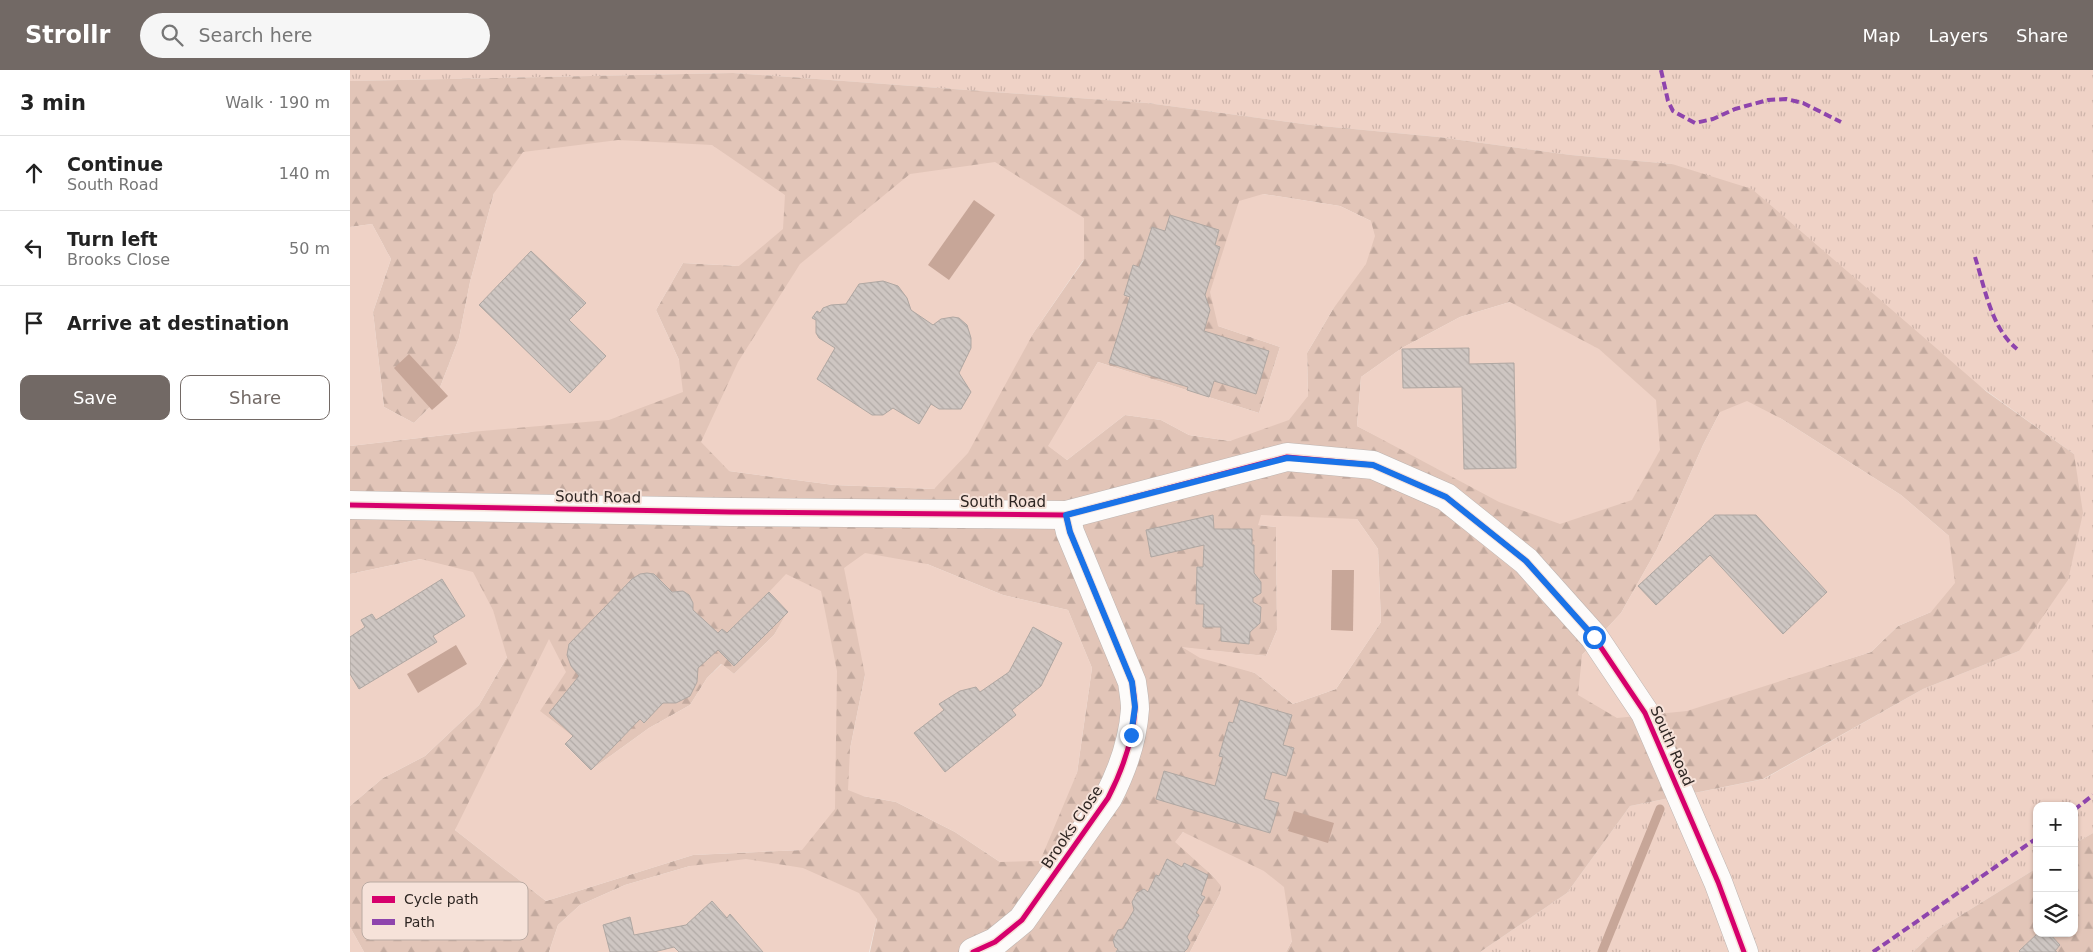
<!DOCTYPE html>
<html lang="en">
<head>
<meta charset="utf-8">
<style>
  :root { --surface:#fff; --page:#f6f6f6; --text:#222; --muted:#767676; --line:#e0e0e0; --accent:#726965 }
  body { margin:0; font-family:"DejaVu Sans",sans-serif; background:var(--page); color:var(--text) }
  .controls { position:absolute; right:15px; bottom:15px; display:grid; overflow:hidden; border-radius:10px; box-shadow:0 1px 4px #0004 }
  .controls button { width:45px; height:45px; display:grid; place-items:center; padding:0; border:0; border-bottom:1px solid var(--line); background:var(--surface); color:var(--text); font:25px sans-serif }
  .stop { position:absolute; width:15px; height:15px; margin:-11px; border:4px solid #1a73e8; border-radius:50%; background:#fff }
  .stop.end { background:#1a73e8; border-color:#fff; box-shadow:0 1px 5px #0008 }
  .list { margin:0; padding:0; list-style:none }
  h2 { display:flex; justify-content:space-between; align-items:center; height:65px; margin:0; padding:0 20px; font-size:21px }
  h2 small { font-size:16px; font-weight:400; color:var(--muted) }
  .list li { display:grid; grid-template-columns:32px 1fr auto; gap:15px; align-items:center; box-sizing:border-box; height:75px; padding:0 20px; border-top:1px solid var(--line) }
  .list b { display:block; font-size:19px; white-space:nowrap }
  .list p { margin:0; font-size:16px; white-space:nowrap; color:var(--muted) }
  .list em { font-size:16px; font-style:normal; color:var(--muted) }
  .actions { display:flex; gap:10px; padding:15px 20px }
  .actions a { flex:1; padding:11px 0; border:1px solid var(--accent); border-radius:10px; text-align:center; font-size:18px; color:var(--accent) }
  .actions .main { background:var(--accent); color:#fff }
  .icon { flex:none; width:28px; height:28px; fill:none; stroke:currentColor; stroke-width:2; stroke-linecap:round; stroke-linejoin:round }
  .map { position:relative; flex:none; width:1743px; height:882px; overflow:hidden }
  header { display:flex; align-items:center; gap:30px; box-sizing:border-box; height:70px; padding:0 25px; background:var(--accent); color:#fff }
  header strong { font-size:24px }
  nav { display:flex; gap:28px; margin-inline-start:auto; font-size:18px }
  .search { width:350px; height:45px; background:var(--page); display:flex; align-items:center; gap:12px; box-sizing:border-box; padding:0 18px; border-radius:28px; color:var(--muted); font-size:19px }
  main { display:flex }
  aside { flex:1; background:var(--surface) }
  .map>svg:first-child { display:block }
  .grass { fill:url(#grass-tufts) }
  .forest { fill:url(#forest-firs); fill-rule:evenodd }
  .garden { fill:#efd2c6 }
  .water { fill:#c7a698 }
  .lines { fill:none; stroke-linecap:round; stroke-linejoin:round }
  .stream { stroke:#c7a698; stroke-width:9 }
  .building { fill:url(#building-back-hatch); stroke:#afa7a2 }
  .street-casing { stroke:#beb5b1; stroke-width:29 }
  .street { stroke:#fdfbfa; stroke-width:28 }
  .quiet { stroke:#8e44ad; stroke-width:4; stroke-dasharray:8 4; stroke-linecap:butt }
  .cycleway-casing { stroke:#f6e2d9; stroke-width:8 }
  .cycleway { stroke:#d6006c; stroke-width:5 }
  .route { stroke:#1a73e8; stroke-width:6 }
  .labels { text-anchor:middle; stroke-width:4; stroke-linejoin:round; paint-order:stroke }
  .street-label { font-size:15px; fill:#2e2623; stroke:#f6e2d9 }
  .key { fill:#f6e2d9; stroke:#baaaa2; stroke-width:1 }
  .key-label { font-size:14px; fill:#2e2623 }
</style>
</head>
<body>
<header>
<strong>Strollr</strong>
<div class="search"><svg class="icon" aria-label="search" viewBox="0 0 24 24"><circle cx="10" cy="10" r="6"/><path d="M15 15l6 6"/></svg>Search here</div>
<nav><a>Map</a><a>Layers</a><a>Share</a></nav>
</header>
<main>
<aside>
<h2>3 min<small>Walk · 190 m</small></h2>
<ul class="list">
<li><svg class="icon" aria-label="ahead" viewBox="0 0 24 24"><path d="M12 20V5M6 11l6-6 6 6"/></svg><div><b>Continue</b><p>South Road</p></div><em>140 m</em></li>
<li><svg class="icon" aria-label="left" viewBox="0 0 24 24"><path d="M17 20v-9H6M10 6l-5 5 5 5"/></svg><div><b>Turn left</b><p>Brooks Close</p></div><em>50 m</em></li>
<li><svg class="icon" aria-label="arrive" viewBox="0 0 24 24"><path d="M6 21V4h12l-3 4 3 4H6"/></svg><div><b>Arrive at destination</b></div></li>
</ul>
<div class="actions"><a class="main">Save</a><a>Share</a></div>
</aside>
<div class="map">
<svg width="1743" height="882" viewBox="0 0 1743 882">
  <defs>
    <pattern id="grass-tufts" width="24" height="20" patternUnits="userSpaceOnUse" patternTransform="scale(1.25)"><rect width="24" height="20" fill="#efd2c6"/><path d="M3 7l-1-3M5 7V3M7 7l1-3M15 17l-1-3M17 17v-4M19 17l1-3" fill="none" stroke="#cdb4aa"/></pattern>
    <pattern id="forest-firs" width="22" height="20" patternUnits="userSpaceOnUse" patternTransform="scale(1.25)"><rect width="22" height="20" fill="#e2c5b8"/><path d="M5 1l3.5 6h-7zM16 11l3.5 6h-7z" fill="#c2a99e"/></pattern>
    <pattern id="building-back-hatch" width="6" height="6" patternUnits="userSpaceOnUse" patternTransform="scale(1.25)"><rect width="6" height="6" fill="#cec6c2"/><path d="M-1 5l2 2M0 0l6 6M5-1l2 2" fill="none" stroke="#b1aaa6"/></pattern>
  </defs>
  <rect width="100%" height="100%" fill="#f0e5df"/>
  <path class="grass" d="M0,0H1743V763L1724,774V736H1687V798L1584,862L1563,882H1130L1217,823L1280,736L1414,709L1573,619L1669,581L1724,384L1322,94L1221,85L1088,67L961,55L797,33L383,3L0,11Z"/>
  <g class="forest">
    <path d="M383,3L797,33L961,55L1088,67L1221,85L1322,94L1402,119L1637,322L1724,384L1733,443L1718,510L1669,581L1573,619L1413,709L1280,736L1217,823L1130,882H936L942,871L833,762L826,772L863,806L872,816L870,824L840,882H520L527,849L340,796L275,815L230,835L208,855L199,882H14L0,857V736L33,708L75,686L129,635L157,587L71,489L0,504V376L121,362L329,290L306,240L333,193L389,196L144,123L120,212L109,268L84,333L64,353L34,337L23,242L41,189L22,154L0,157V11ZM913,124L990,136L1021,151L983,239L957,283L958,326L880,371L839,365L811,350L775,345L717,390L699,376L748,292L909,343L930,277L868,256ZM734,190L684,262L584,419L484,415L379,401ZM1160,232L1066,386L1007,356L1011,307L1052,278L1110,247ZM1370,342L1430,348L1551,425L1599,466L1581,542L1548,556L1521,582L1434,609L1232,585L1271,543L1307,479L1353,375ZM1007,449L1028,479L1031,552L986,619L943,634L905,603L834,578L916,586L927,560L926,457L908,455ZM577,494L653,525L718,540L742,598L727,703L650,792L605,762L546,732L513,726L500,679L515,605ZM438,542L451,780L343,785L196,831L105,760L216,602L189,641L222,666L215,674L241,700L299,658L340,635L357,608L371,594L384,604L424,565Z"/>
    <path d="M1743,763V882H1563L1584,862L1687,798V863H1724V774Z"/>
  </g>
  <g class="garden">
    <path d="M268,70L362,75L435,125L433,159L389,196L333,193L306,240L329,290L333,322L259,350L121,362L0,376V157L22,154L41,189L23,242L34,337L64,353L84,333L109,268L120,212L144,123L173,82Z"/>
    <path d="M645,92L734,148V189L684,262L618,383L584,419L484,415L379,401L351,372L388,292L450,194L560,104Z"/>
    <path d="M913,124L990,136L1021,151L1025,166L1016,194L983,239L957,283L958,326L939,350L880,371L839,365L811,350L775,345L717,390L698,376L748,292L909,343L930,277L868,256L860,222L889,131Z"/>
    <path d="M1160,232L1249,279L1306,330L1310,380L1282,430L1210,454L1149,432L1007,356L1011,307L1052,278L1110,247Z"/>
    <path d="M1397,331L1430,348L1551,425L1599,466L1605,513L1581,542L1548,556L1521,582L1337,641L1267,648L1228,625L1232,585L1271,543L1307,479L1353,375L1370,342Z"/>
    <path d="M911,445L1007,449L1028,479L1031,552L986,619L943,634L905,603L850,588L832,577L916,586L927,560L926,457L908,455Z"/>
    <path d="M515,483L577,494L653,525L718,540L742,598L727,703L690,791L650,792L605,762L546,732L513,726L498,720L500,679L515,605L494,498Z"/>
    <path d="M71,489L123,502L143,540L157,587L129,635L75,686L33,708L0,736V504Z"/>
    <path d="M436,504L471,521L487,601L485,739L452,780L343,785L196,831L105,760L199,569L216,602L190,641L223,666L215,675L241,700L299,658L340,635L357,608L372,594L384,604L424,565L437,542L419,522Z"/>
    <path d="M833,762L914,801L934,817L942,871L936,882H840L870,824L871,816L863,806L825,772Z"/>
    <path d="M396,789L453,798L509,823L527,849L519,882H199L208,855L230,835L275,815L340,796Z"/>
    <path d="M0,857L14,882H0Z"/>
  </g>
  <g class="water">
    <path d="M624,130L645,145L599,210L578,195Z"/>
    <path d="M59,284L98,326L82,340L44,298Z"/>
    <path d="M982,500H1004L1003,561L981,560Z"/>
    <path d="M106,575L117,594L68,623L57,604Z"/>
    <path d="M944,741L984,753L978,773L938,761Z"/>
  </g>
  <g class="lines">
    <path class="stream" d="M1252,882L1310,739"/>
  </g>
  <g class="building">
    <path d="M820,145L869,160L865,175L870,177L855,225L860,240L854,261L919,281L906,324L864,311L859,327L837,320L838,317L759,293L780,227L774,225L783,195L789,197L802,157L815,161Z"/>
    <path d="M181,181L236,233L219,250L256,286L220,323L129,235Z"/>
    <path d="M533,211L548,216L557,228L561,240L583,255L591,249L603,247L609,248L617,255L621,268V278L609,303L621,322L611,339H589L581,334L569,354L543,338L533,345H522L467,309L485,278L469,268L466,263V250L462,248L467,241L470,243L473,238L481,235L496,234L509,214Z"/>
    <path d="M1119,278V294L1164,293L1166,398L1114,399L1112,317L1053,318L1052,279Z"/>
    <path d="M863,445L864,459H902V475H904V503L911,512V523L903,528V532L911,537L910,553L900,562L899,574L871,571V557H853L854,534H846L847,497H853L854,475L801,487L796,460Z"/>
    <path d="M1365,445H1406L1477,522L1433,564L1360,485L1306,535L1288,516Z"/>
    <path d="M297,503L304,504L322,522L333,521L339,525L343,533V540L368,563L372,559L377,563L419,522L438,542L384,596L368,580L348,598L347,612L340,626L326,633H313L294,653L290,649L241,700L215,674L223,666L199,643L229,606L221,596L217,585L219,574L282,509L290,504Z"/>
    <path d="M92,509L115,546L83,566L87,572L9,619L0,604V567L15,557L11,550L22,544L26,550Z"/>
    <path d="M683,557L712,573L691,616L662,640L666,645L595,702L564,663L594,640L589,634L610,621L626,617L630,622L659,602Z"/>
    <path d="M890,630L942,645L933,675L944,678L936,706L922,702L914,729L929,733L920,763L806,729L814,701L865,716L873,687L869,686L879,652L883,653Z"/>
    <path d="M817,789L832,797L834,793L858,805L851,825L855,827L846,843L849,845L837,867L840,873L837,879L834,882H766L768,879L765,877L763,870L768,860L773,859L784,840L782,832L787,823L794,819L798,822L806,805L809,806Z"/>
    <path d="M362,831L377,848L380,844L413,882H329L324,877L304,882H260L253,855L280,847L284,865L336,855Z"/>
    <path d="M1688,863H1699L1710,875L1705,881L1707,882H1670L1669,881Z"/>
  </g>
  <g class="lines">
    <defs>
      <g id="street">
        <path d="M0,435L381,442L716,445L937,387L1023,395L1096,427L1176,491L1244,567L1295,643L1368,812L1394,882"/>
        <path d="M623,882L645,872L672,850L758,728C772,701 783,669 785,639C785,630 783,620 782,612L720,462L716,445"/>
      </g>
    </defs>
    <use href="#street" class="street-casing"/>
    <use href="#street" class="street"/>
    <g class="quiet">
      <path d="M1311,0L1318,31L1323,41L1345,53L1363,49L1385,39L1418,30L1436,29L1453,33L1491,52"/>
      <path d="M1625,187C1635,218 1641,258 1667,279"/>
      <path d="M1724,740L1743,725"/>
      <path d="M1523,882L1687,768"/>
    </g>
    <defs>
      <g id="cycleway">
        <path d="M0,435L381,442L716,445L937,387L1023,395L1096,427L1176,491L1244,567L1295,643L1368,812L1394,882"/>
        <path d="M623,882L645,872L672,850L758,728C772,701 783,669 785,639C785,630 783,620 782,612L720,462L716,445"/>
      </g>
    </defs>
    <use href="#cycleway" class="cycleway-casing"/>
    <use href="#cycleway" class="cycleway"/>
  </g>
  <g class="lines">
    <path class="route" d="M781,665L785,637L782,612L720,462L716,445L937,388L1023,395L1096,427L1176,491L1244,567"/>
  </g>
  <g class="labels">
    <g class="street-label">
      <text transform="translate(248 427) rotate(1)" y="5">South Road</text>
      <text x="653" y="437">South Road</text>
      <text transform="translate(1322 676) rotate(66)" y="5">South Road</text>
      <text transform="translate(722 757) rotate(-56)" y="5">Brooks Close</text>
    </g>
  </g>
  <rect x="12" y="812" width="166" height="58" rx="8" class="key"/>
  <rect x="22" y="826" width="23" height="7" fill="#d6006c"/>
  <rect x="22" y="849" width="23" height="6" fill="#8e44ad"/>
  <g class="key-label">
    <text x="54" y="834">Cycle path</text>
    <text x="54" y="857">Path</text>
  </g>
</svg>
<div class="controls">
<button>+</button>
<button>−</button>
<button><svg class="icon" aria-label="layers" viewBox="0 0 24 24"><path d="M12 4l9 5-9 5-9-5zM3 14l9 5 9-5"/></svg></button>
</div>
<div class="stop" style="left:1244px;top:567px"></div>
<div class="stop end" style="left:781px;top:665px"></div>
</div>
</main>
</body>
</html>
